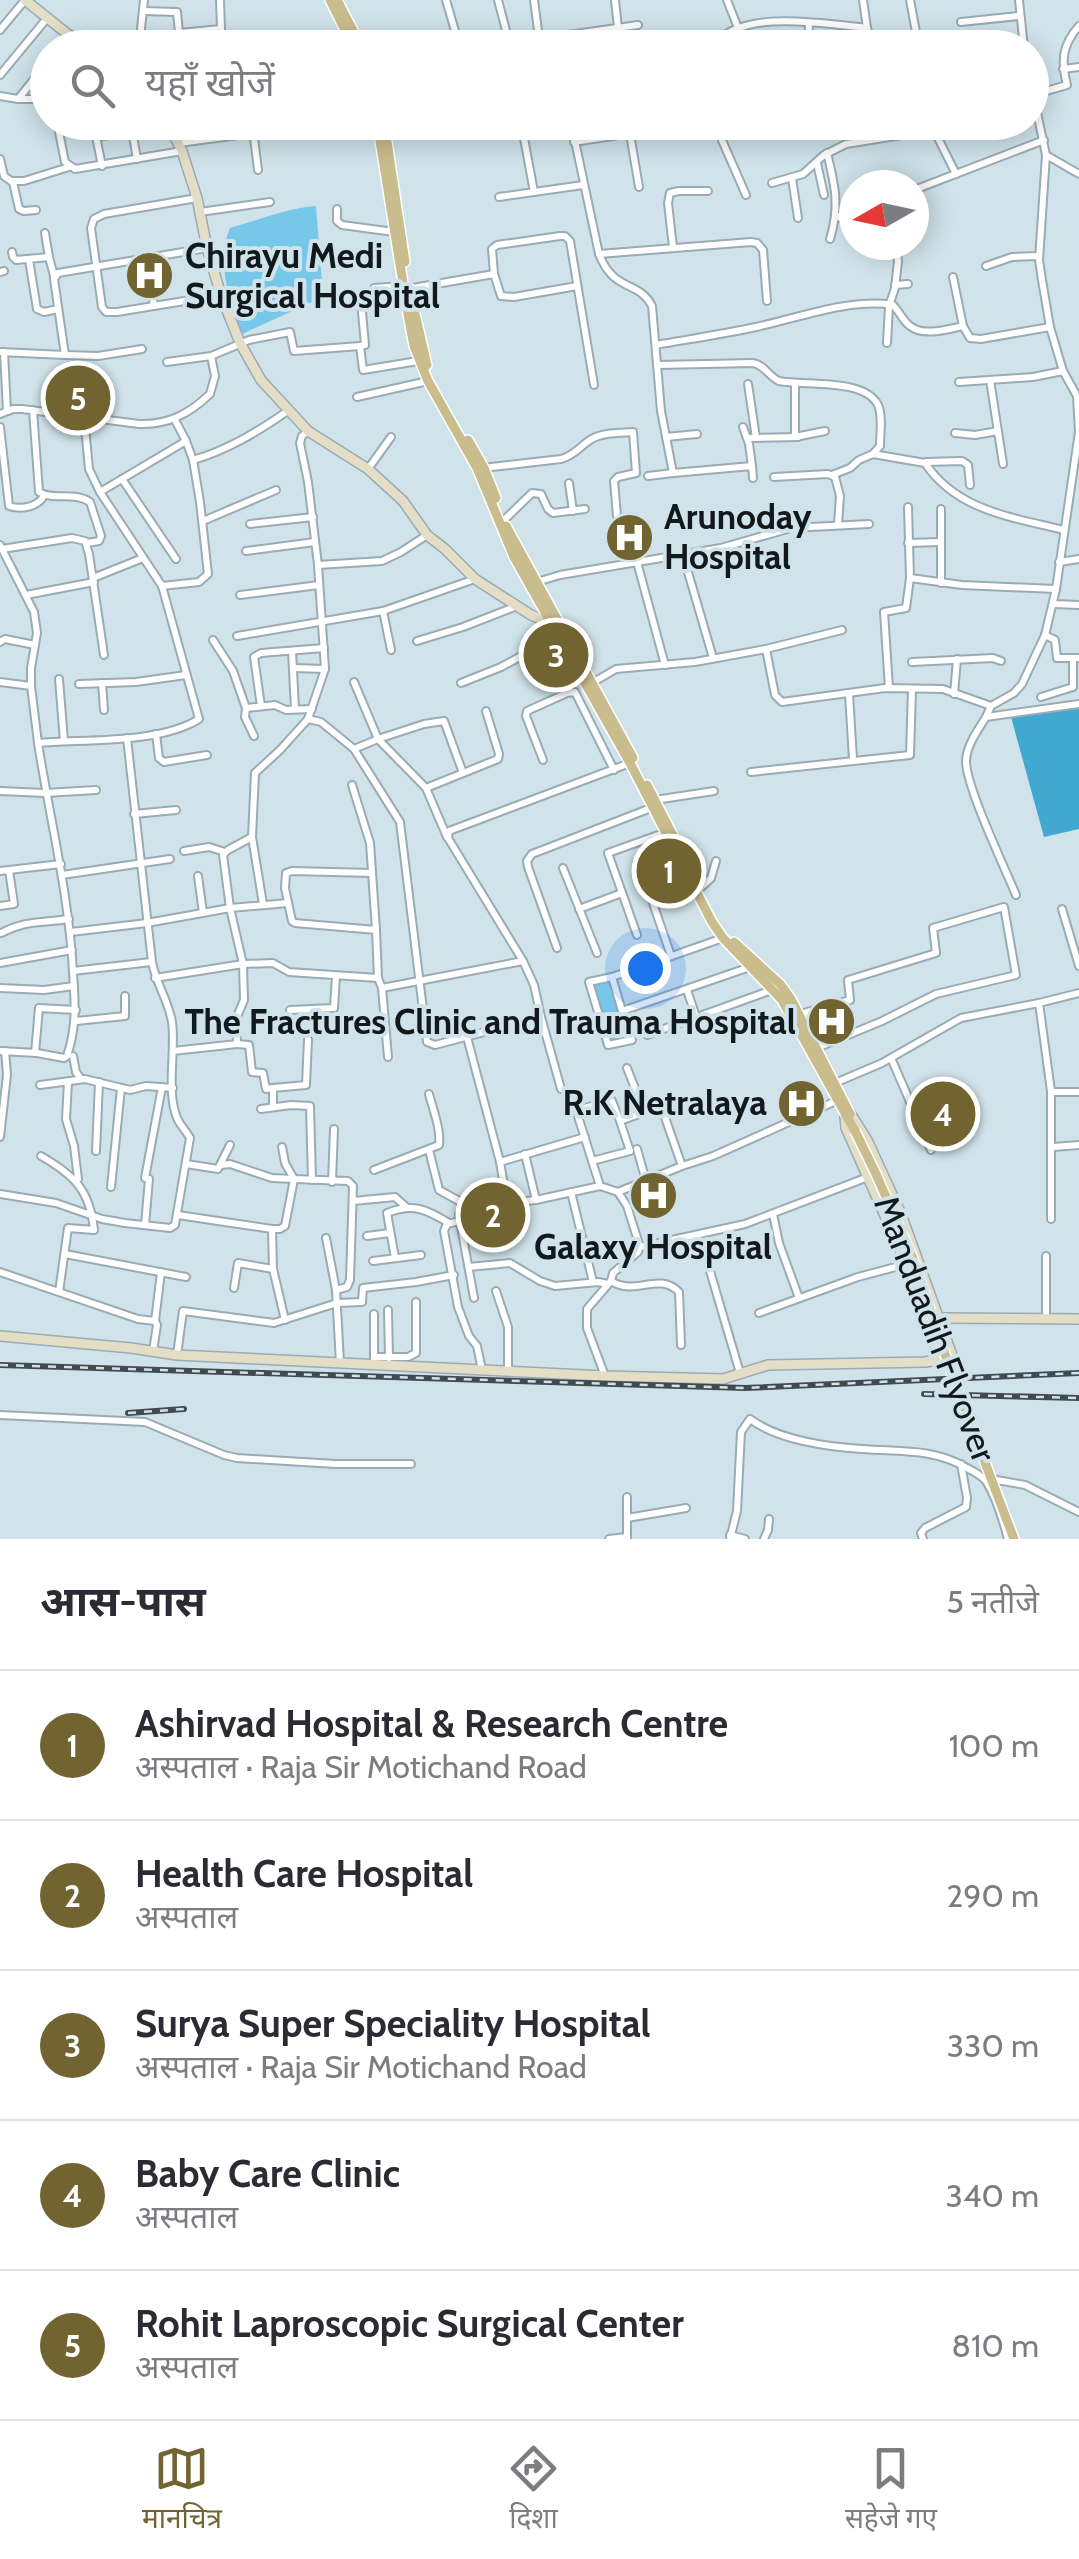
<!DOCTYPE html>
<html lang="hi">
<head>
<meta charset="utf-8">
<style>
  :root { --surface:#fff; --page:#f7f7f7; --text:#2b2b33; --muted:#7c7c81; --line:#e1e1e2; --accent:#726431 }
  body { margin:0; font-family:Cabin,"Noto Sans Devanagari",sans-serif; background:var(--page); color:var(--text) }
  .compass { position:absolute; left:839px; top:170px; width:90px; height:90px; border-radius:50%; background:var(--surface); box-shadow:0 5px 25px #0003; rotate:261deg }
  .you { position:absolute; left:645px; top:968px; width:35px; height:35px; margin:-25px; border:8px solid #fff; border-radius:50%; background:#1a73e8; box-shadow:0 0 0 15px #1a73e833 }
  .badge { display:grid; place-items:center; width:65px; height:65px; border-radius:50%; background:var(--accent); color:#fff; font-size:32px; font-weight:700 }
  .pin { position:absolute; translate:-50% -50%; border:5px solid #fff; box-shadow:0 2px 10px #0006 }
  .list { margin:0; padding:0; list-style:none }
  h2 { display:flex; justify-content:space-between; align-items:center; height:130px; margin:0; padding:0 40px; font-size:42px }
  h2 small { font-size:32px; font-weight:400; color:var(--muted) }
  .list li { display:grid; grid-template-columns:65px 1fr auto; gap:30px; align-items:center; box-sizing:border-box; height:150px; padding:0 40px; border-top:2px solid var(--line) }
  .list b { display:block; font-size:38px; white-space:nowrap }
  .list p { margin:0; font-size:32px; white-space:nowrap; color:var(--muted) }
  .list em { font-size:32px; font-style:normal; color:var(--muted) }
  .icon { flex:none; width:55px; height:55px; fill:none; stroke:currentColor; stroke-width:2; stroke-linecap:round; stroke-linejoin:round }
  .map { position:relative; flex:none; width:1079px; height:1539px; overflow:hidden }
  .search { position:absolute; background:var(--surface); box-shadow:0 5px 25px #0003; left:30px; right:30px; top:30px; height:110px; display:flex; align-items:center; gap:25px; box-sizing:border-box; padding:0 35px; border-radius:55px; color:var(--muted); font-size:38px }
  .sheet { height:880px; background:var(--surface) }
  nav { display:flex; justify-content:space-around; align-items:center; box-sizing:border-box; height:140px; border-top:2px solid var(--line); background:var(--surface); font-size:28px; color:var(--muted) }
  nav a { display:grid; justify-items:center; gap:5px }
  nav .on { color:var(--accent) }
  .map>svg:first-child { display:block }
  .green { fill:#76c7ea }
  .water { fill:#41a9d1 }
  .lines { fill:none; stroke-linecap:round; stroke-linejoin:round }
  .street-casing { stroke:#9aabb4; stroke-width:10 }
  .secondary-casing { stroke:#9aabb4; stroke-width:12 }
  .primary-casing { stroke:#fff; stroke-width:12 }
  .street { stroke:#fff; stroke-width:6 }
  .secondary { stroke:#e4dec6; stroke-width:9 }
  .primary { stroke:#cabd8d; stroke-width:9 }
  .rail-casing { stroke:#414b4f; stroke-width:6 }
  .rail { stroke:#d0e3eb; stroke-width:2.5; stroke-dasharray:8; stroke-linecap:butt }
  .primary-bridge-casing { stroke:#fff; stroke-width:12; stroke-linecap:butt }
  .primary-bridge { stroke:#cabd8d; stroke-width:9 }
  .labels { text-anchor:middle; stroke-width:8; stroke-linejoin:round; paint-order:stroke }
  .poi-label { font-size:35px; font-weight:bold; fill:#12191c; stroke:#d0e3eb; text-anchor:start }
  .street-label { font-size:35px; fill:#12191c; stroke:#d0e3eb }
</style>
</head>
<body>
<div class="map">
<svg width="1079" height="1539" viewBox="0 0 1079 1539">
  <rect width="100%" height="100%" fill="#d0e3eb"/>
  <g class="green">
    <path d="M316,206L323,297L242,334C230,298 215,265 230,228C259,220 287,208 316,206Z"/>
    <path d="M610,979L629,1040L607,1043L590,985Z"/>
  </g>
  <path class="water" d="M1079,708V829L1044,837L1011,717Z"/>
  <g class="lines">
    <defs>
      <g id="street">
        <path d="M220,0L221,29"/>
        <path d="M446,0L460,48"/>
        <path d="M498,0L509,42"/>
        <path d="M534,0L539,38"/>
        <path d="M615,0L618,28"/>
        <path d="M727,0L738,28"/>
        <path d="M863,0L867,28"/>
        <path d="M910,0L919,48"/>
        <path d="M1019,0L1024,48"/>
        <path d="M143,11L177,12L179,33L221,29V48"/>
        <path d="M961,22L1019,16"/>
        <path d="M0,30L25,0"/>
        <path d="M716,42L803,48"/>
        <path d="M59,48L70,34"/>
        <path d="M139,48L144,0"/>
        <path d="M477,48L638,25"/>
        <path d="M711,48C740,7 824,24 867,28L873,48"/>
        <path d="M808,48L809,23"/>
        <path d="M1063,69L1079,67"/>
        <path d="M0,75L48,17"/>
        <path d="M1032,95L1067,85C1061,61 1062,45 1079,26"/>
        <path d="M0,96L18,99H48"/>
        <path d="M19,98L48,62"/>
        <path d="M57,122L65,162L75,169L182,151"/>
        <path d="M93,122L102,166"/>
        <path d="M252,122L258,170"/>
        <path d="M521,122L534,192"/>
        <path d="M571,122L599,254L751,242L757,243L763,250L767,301"/>
        <path d="M714,122L746,195"/>
        <path d="M809,122V131"/>
        <path d="M862,122L863,140"/>
        <path d="M893,122L896,136L925,131L931,128V122"/>
        <path d="M932,126L956,174"/>
        <path d="M59,131L94,125"/>
        <path d="M630,134L639,187"/>
        <path d="M96,137L129,132L133,136L137,159"/>
        <path d="M574,142L664,128L676,122"/>
        <path d="M179,143L254,133"/>
        <path d="M827,153C835,185 840,207 830,239"/>
        <path d="M1046,155L1079,174"/>
        <path d="M0,159L4,176L11,181H24L69,167"/>
        <path d="M817,163L824,195"/>
        <path d="M792,178L798,218"/>
        <path d="M13,182L19,209L24,211L36,210"/>
        <path d="M772,183L803,174L824,155L846,144L896,136"/>
        <path d="M914,190L1044,140"/>
        <path d="M499,197L583,185"/>
        <path d="M197,198L104,214L94,219L91,228L102,307L106,312H117L221,295"/>
        <path d="M337,209V221L342,225L394,232"/>
        <path d="M200,212L270,202"/>
        <path d="M837,216L854,225"/>
        <path d="M45,233L49,257"/>
        <path d="M673,247L668,203L670,193L679,191H708"/>
        <path d="M12,252L13,257L16,260L49,257L54,276"/>
        <path d="M599,254C614,293 639,280 652,306L661,411L673,473L752,466L753,478"/>
        <path d="M147,258L154,306"/>
        <path d="M29,260L37,309L44,312L58,309"/>
        <path d="M986,266L1012,257L1039,256"/>
        <path d="M0,272L4,271"/>
        <path d="M953,277L963,326L970,338L981,339L1050,327"/>
        <path d="M895,285L908,284"/>
        <path d="M403,286L374,288L376,301H361L365,345L360,346L363,370L424,360"/>
        <path d="M577,286L514,297L501,296L494,274L492,249L497,245L560,236H565L570,241L594,385"/>
        <path d="M407,289L494,274"/>
        <path d="M887,343L889,306L895,288L898,261L896,245"/>
        <path d="M656,345C690,339 723,334 756,327C798,318 850,298 893,305C899,311 903,321 910,326C924,337 948,329 963,326"/>
        <path d="M0,352L65,355L54,279L58,273L207,248"/>
        <path d="M4,352L7,411"/>
        <path d="M65,355L98,356L142,349"/>
        <path d="M167,362L211,356L249,340L290,332L294,351L360,346"/>
        <path d="M657,365L753,363C765,365 768,376 779,381C806,386 864,378 878,405C883,416 880,434 880,446L873,454"/>
        <path d="M990,380L1003,464"/>
        <path d="M959,382L1033,377L1063,371"/>
        <path d="M795,383V437L825,431"/>
        <path d="M748,384L756,438"/>
        <path d="M357,397L428,381"/>
        <path d="M33,410L39,492C54,501 74,491 90,502L101,536L99,541L87,543"/>
        <path d="M0,414L13,409H22L139,424C168,425 189,414 210,394L215,376L211,356"/>
        <path d="M84,417L89,469L100,492"/>
        <path d="M175,420L186,441"/>
        <path d="M0,427L9,506C22,510 37,507 44,496"/>
        <path d="M743,427L749,444L752,466"/>
        <path d="M308,431L302,436L300,443L308,482L318,565L325,669L308,719L280,750L255,773L252,837L228,850L223,855L230,908L243,964L273,963L289,972L378,978"/>
        <path d="M955,433L975,435L998,431"/>
        <path d="M666,437L697,434"/>
        <path d="M748,438L798,437"/>
        <path d="M926,462L962,461L968,465L970,485"/>
        <path d="M483,468L561,459C575,455 579,447 590,440C602,432 620,433 633,432L636,473L618,477L614,481L617,516"/>
        <path d="M368,469L391,437"/>
        <path d="M832,475L850,468L859,460L873,454L925,463C957,511 1012,517 1064,530"/>
        <path d="M648,476L673,473"/>
        <path d="M774,477L828,474L835,477L840,496L838,524"/>
        <path d="M122,479L176,559"/>
        <path d="M569,483L573,511"/>
        <path d="M203,521L276,490"/>
        <path d="M501,523L532,493L541,494L548,509L553,513L585,509"/>
        <path d="M250,524L313,517"/>
        <path d="M908,543L940,542"/>
        <path d="M0,545L34,612L37,633L31,668V686L38,743"/>
        <path d="M2,549L72,538L85,541L89,554L104,655"/>
        <path d="M246,551L315,542"/>
        <path d="M683,555L713,658"/>
        <path d="M637,562L665,665"/>
        <path d="M1059,562L1079,559"/>
        <path d="M318,565L382,561L401,552L427,535"/>
        <path d="M93,578L143,558"/>
        <path d="M910,578L962,585L1056,589"/>
        <path d="M537,582L560,575L721,548L791,528L869,524"/>
        <path d="M941,583V509"/>
        <path d="M162,586L199,582L208,574L200,502L193,460"/>
        <path d="M26,595L94,582"/>
        <path d="M240,595L319,585"/>
        <path d="M1053,604L1079,605"/>
        <path d="M383,611L391,650"/>
        <path d="M1045,635L1055,640L1057,658H1079"/>
        <path d="M237,636L383,611L475,579"/>
        <path d="M213,640L233,671L246,708L275,705L286,710L312,709"/>
        <path d="M417,641L463,627L517,606"/>
        <path d="M0,642L5,639L35,645"/>
        <path d="M766,649L842,630"/>
        <path d="M292,651L295,709"/>
        <path d="M912,662L993,658L1001,661"/>
        <path d="M293,668L325,669"/>
        <path d="M59,679L64,741"/>
        <path d="M0,682L31,686"/>
        <path d="M354,682L378,739L424,724L444,721L463,773"/>
        <path d="M102,683L104,710"/>
        <path d="M461,683L501,667L557,637"/>
        <path d="M592,683L616,669L695,662L766,649L775,695L782,702L885,688L943,689L991,706"/>
        <path d="M79,684L136,682L186,675"/>
        <path d="M889,688L884,612L906,608L910,578L908,507"/>
        <path d="M849,694L853,759"/>
        <path d="M954,694L957,659"/>
        <path d="M1041,697L1073,687V658"/>
        <path d="M261,706L254,657L261,653L324,648"/>
        <path d="M246,708L245,717L254,736"/>
        <path d="M986,717L991,706L1014,693L1022,684L1045,635L1056,589L1079,432L1077,396L1063,371L1050,327L1042,280L1039,260L1046,155L1032,89"/>
        <path d="M308,719L321,722L354,749L378,739L426,788L447,837"/>
        <path d="M156,734L159,758L164,762L207,755"/>
        <path d="M354,749L400,822L427,1042L435,1045L541,1017L534,985L523,961"/>
        <path d="M543,760L526,716L527,711L567,693L575,692L614,770"/>
        <path d="M751,772L910,755L912,689"/>
        <path d="M352,785L370,843L376,930"/>
        <path d="M426,788L498,759L499,754L486,711"/>
        <path d="M0,791L45,793L96,790"/>
        <path d="M655,800L714,791"/>
        <path d="M134,814L176,810"/>
        <path d="M252,837L263,904"/>
        <path d="M184,851L209,847L225,852"/>
        <path d="M640,865L671,956"/>
        <path d="M563,868L597,953"/>
        <path d="M0,871L61,864"/>
        <path d="M372,873L292,871L286,873L285,888L292,921L295,923L376,930L378,978L382,988L523,961L448,838L449,831L630,763"/>
        <path d="M62,875L170,859"/>
        <path d="M198,876L203,913"/>
        <path d="M649,891L675,879"/>
        <path d="M696,892L711,878L716,861"/>
        <path d="M1016,895C1005,868 965,785 966,760C967,745 978,730 986,717L1079,704"/>
        <path d="M0,906L14,904L9,870"/>
        <path d="M579,909L622,893"/>
        <path d="M1062,909L1079,966"/>
        <path d="M71,932L147,923L230,908L288,903"/>
        <path d="M1,933C26,920 42,923 69,919"/>
        <path d="M637,935L608,853L664,833"/>
        <path d="M723,938L612,977L622,1011L750,967"/>
        <path d="M557,948L528,867L527,861L532,854L651,808"/>
        <path d="M0,963L72,950"/>
        <path d="M73,971L151,962"/>
        <path d="M612,977L589,982L608,1045L632,1040L622,1011"/>
        <path d="M155,978L243,964L244,1000L236,1019L237,1044L173,1051"/>
        <path d="M0,988L44,990L74,986"/>
        <path d="M382,988L388,1057"/>
        <path d="M687,990L696,1017"/>
        <path d="M1039,1003L1051,1091"/>
        <path d="M290,1010L334,1008L336,976"/>
        <path d="M797,1015L850,1000L848,980L936,953L933,928L1004,907L1016,975L936,994L882,1021L817,1048"/>
        <path d="M541,1017L561,1089"/>
        <path d="M76,1021L125,1016V996"/>
        <path d="M647,1035L772,990"/>
        <path d="M467,1037L500,1162L507,1203L536,1200"/>
        <path d="M237,1044L249,1045L252,1072L263,1073L266,1089L273,1088V1107"/>
        <path d="M0,1051L37,1053L64,1058L67,1056C77,1026 75,1003 73,972C69,895 50,820 38,743C83,739 160,744 199,719L162,586L100,492L186,441L193,460C228,450 259,431 289,410"/>
        <path d="M35,1053L39,1008L76,1010"/>
        <path d="M73,1056L76,1072L81,1079"/>
        <path d="M891,1058L931,1150"/>
        <path d="M627,1068L644,1111"/>
        <path d="M68,1082L66,1119L74,1146L78,1179"/>
        <path d="M835,1083L882,1063L961,1018L1039,1003L1079,993"/>
        <path d="M40,1085L85,1079L130,1090L146,1086L173,1088"/>
        <path d="M273,1088L306,1085L308,1040"/>
        <path d="M261,1109L291,1105L310,1106L312,1180"/>
        <path d="M0,1137L7,1075L5,1051"/>
        <path d="M282,1147L285,1163L294,1179L348,1181L353,1186L350,1280L347,1287L336,1290"/>
        <path d="M1053,1147L1079,1145"/>
        <path d="M637,1149L646,1181"/>
        <path d="M429,1150L439,1190L461,1202L467,1210"/>
        <path d="M96,1151L99,1082"/>
        <path d="M525,1154L536,1200L600,1186"/>
        <path d="M41,1156C74,1175 90,1190 94,1230L68,1228L59,1292"/>
        <path d="M592,1161L630,1151L620,1121"/>
        <path d="M500,1162L585,1137"/>
        <path d="M186,1164L218,1169L230,1145"/>
        <path d="M682,1166L661,1106L620,1121L612,1101L576,1110L600,1186L618,1192L682,1166L713,1156L836,1101"/>
        <path d="M374,1170L439,1145C441,1129 433,1110 429,1094"/>
        <path d="M145,1178L162,1087"/>
        <path d="M332,1182L334,1129"/>
        <path d="M111,1187L121,1088"/>
        <path d="M571,1192L593,1282"/>
        <path d="M0,1194L56,1203L102,1219L125,1223L170,1228L175,1225L190,1138C186,1131 180,1125 177,1118C166,1091 176,1051 172,1022C168,999 156,984 152,962L127,738"/>
        <path d="M353,1201L395,1197L406,1207"/>
        <path d="M773,1214L779,1243L799,1298"/>
        <path d="M178,1215L272,1229H280L285,1226L294,1179L272,1178L230,1164L221,1165"/>
        <path d="M1051,1219V1092H1079"/>
        <path d="M460,1221L474,1298"/>
        <path d="M145,1225L149,1179"/>
        <path d="M272,1229L273,1269L285,1320"/>
        <path d="M367,1236L390,1233"/>
        <path d="M326,1238L336,1290L340,1363"/>
        <path d="M640,1247L745,1224L868,1177"/>
        <path d="M65,1254L186,1277"/>
        <path d="M395,1258L387,1213C413,1203 426,1209 449,1223"/>
        <path d="M373,1261L421,1255"/>
        <path d="M469,1267L510,1263L540,1281L555,1286L598,1282L608,1284"/>
        <path d="M710,1271L740,1373"/>
        <path d="M0,1272L138,1319L155,1321L157,1325L153,1351"/>
        <path d="M611,1281C636,1297 658,1271 679,1292L681,1345"/>
        <path d="M234,1288L238,1263L273,1269"/>
        <path d="M496,1291L508,1327V1371"/>
        <path d="M388,1310L389,1358"/>
        <path d="M759,1313L858,1277L907,1264"/>
        <path d="M374,1314V1359"/>
        <path d="M1046,1317V1256"/>
        <path d="M155,1321L161,1272"/>
        <path d="M177,1355L183,1311L274,1323L337,1303L362,1302L363,1288L416,1282L454,1275"/>
        <path d="M374,1357H408L416,1353V1302"/>
        <path d="M482,1370L477,1346L469,1336L458,1307L444,1231L447,1224L460,1221L459,1215L472,1208L507,1203"/>
        <path d="M605,1376L587,1328V1309L611,1281L613,1273L638,1252L640,1247L627,1206L618,1192"/>
        <path d="M0,1415L145,1422L224,1455L237,1458L335,1464H411"/>
        <path d="M991,1479L1025,1485L1079,1512"/>
        <path d="M627,1497V1539"/>
        <path d="M627,1518L686,1508"/>
        <path d="M730,1535L745,1539"/>
        <path d="M609,1539L627,1537"/>
        <path d="M730,1539L737,1511L741,1432L750,1419C778,1440 828,1447 862,1449C899,1452 934,1448 967,1468C973,1471 982,1476 986,1481C996,1497 1003,1520 1008,1539"/>
        <path d="M764,1539L768,1530L769,1519"/>
        <path d="M923,1539L921,1533L925,1528L966,1507L967,1498L961,1464"/>
      </g>
      <g id="secondary">
        <path d="M25,0L85,48"/>
        <path d="M167,122L182,151L197,198L207,248L221,295L240,343L261,380L308,431L368,469L403,501L427,535L445,549L475,579L531,615L550,623L554,622"/>
        <path d="M845,1117L846,1128L921,1297L940,1360"/>
        <path d="M937,1318L1079,1319"/>
        <path d="M0,1336L131,1348L177,1355L605,1376L723,1379L768,1365L925,1362L953,1358L901,1214L867,1140L850,1113"/>
      </g>
      <g id="primary">
        <path d="M330,0L354,48"/>
        <path d="M337,0L362,48"/>
        <path d="M377,122L409,320L414,346L428,381L477,468L514,557L630,763L712,922L723,938L782,1000L855,1131"/>
        <path d="M384,122L405,262"/>
        <path d="M409,288L427,365"/>
        <path d="M468,440L484,468L496,498"/>
        <path d="M506,526L633,758"/>
        <path d="M647,785L688,865"/>
        <path d="M734,942L780,984L791,999L850,1114"/>
        <path d="M995,1489L1014,1539"/>
      </g>
    </defs>
    <use href="#street" class="street-casing"/>
    <use href="#secondary" class="secondary-casing"/>
    <use href="#primary" class="primary-casing"/>
    <use href="#street" class="street"/>
    <use href="#secondary" class="secondary"/>
    <use href="#primary" class="primary"/>
    <defs>
      <g id="rail">
        <path d="M0,1365L745,1388L1079,1373"/>
        <path d="M924,1394L1079,1398"/>
        <path d="M128,1413L184,1409"/>
      </g>
    </defs>
    <use href="#rail" class="rail-casing"/>
    <use href="#rail" class="rail"/>
    <defs>
      <path id="primary-bridge" d="M855,1131L876,1174L913,1259L948,1363L995,1489"/>
    </defs>
    <use href="#primary-bridge" class="primary-bridge-casing"/>
    <use href="#primary-bridge" class="primary-bridge"/>
  </g>
  <defs>
    <symbol id="hospital-disc" viewBox="-11 -11 22 22"><circle r="9.5" fill="#726431" stroke="#d0e3eb"/><path d="M-5-5h3v3.5h4V-5h3V5h-3V1.5h-4V5h-3Z" fill="#fff"/></symbol>
  </defs>
  <g fill-rule="evenodd">
    <use href="#hospital-disc" x="122" y="248" width="55" height="55"/>
    <use href="#hospital-disc" x="602" y="510" width="55" height="55"/>
    <use href="#hospital-disc" x="804" y="994" width="55" height="55"/>
    <use href="#hospital-disc" x="774" y="1076" width="55" height="55"/>
    <use href="#hospital-disc" x="626" y="1168" width="55" height="55"/>
  </g>
  <g class="labels">
    <g class="poi-label">
      <text x="185" y="268">Chirayu Medi<tspan x="185" dy="40">Surgical Hospital</tspan></text>
      <text x="664" y="529">Arunoday<tspan x="664" dy="40">Hospital</tspan></text>
      <text x="796" y="1034" text-anchor="end">The Fractures Clinic and Trauma Hospital</text>
      <text x="767" y="1115" text-anchor="end">R.K Netralaya</text>
      <text x="653" y="1259" text-anchor="middle">Galaxy Hospital</text>
    </g>
    <g class="street-label">
      <text transform="translate(935 1329) rotate(69)" y="12">Manduadih Flyover</text>
    </g>
  </g>
</svg>
<svg class="compass" viewBox="-18 -18 36 36"><path d="M0-13l5 13h-10z" fill="#e53935"/><path d="M0 13l5-13h-10z" fill="#7c7c81"/></svg>
<div class="you"></div>
<div class="pin badge" style="left:669px;top:871px">1</div>
<div class="pin badge" style="left:493px;top:1215px">2</div>
<div class="pin badge" style="left:556px;top:655px">3</div>
<div class="pin badge" style="left:943px;top:1114px">4</div>
<div class="pin badge" style="left:78px;top:398px">5</div>
<div class="search"><svg class="icon" aria-label="search" viewBox="0 0 24 24"><circle cx="10" cy="10" r="6"/><path d="M15 15l6 6"/></svg>यहाँ खोजें</div>
</div>
<section class="sheet">
<h2>आस-पास<small>5 नतीजे</small></h2>
<ul class="list">
<li><span class="badge">1</span><div><b>Ashirvad Hospital &amp; Research Centre</b><p>अस्पताल · Raja Sir Motichand Road</p></div><em>100 m</em></li>
<li><span class="badge">2</span><div><b>Health Care Hospital</b><p>अस्पताल</p></div><em>290 m</em></li>
<li><span class="badge">3</span><div><b>Surya Super Speciality Hospital</b><p>अस्पताल · Raja Sir Motichand Road</p></div><em>330 m</em></li>
<li><span class="badge">4</span><div><b>Baby Care Clinic</b><p>अस्पताल</p></div><em>340 m</em></li>
<li><span class="badge">5</span><div><b>Rohit Laproscopic Surgical Center</b><p>अस्पताल</p></div><em>810 m</em></li>
</ul>
</section>
<nav>
<a class="on"><svg class="icon" aria-label="map" viewBox="0 0 24 24"><path d="M3 6l6-2 6 2 6-2v14l-6 2-6-2-6 2zM9 4v14M15 6v14"/></svg>मानचित्र</a>
<a><svg class="icon" aria-label="directions" viewBox="0 0 24 24"><path d="M12 3l9 9-9 9-9-9zM9 14v-3h6M13 9l2 2-2 2"/></svg>दिशा</a>
<a><svg class="icon" aria-label="saved" viewBox="0 0 24 24"><path d="M7 4h10v16l-5-4-5 4z"/></svg>सहेजे गए</a>
</nav>
</body>
</html>
